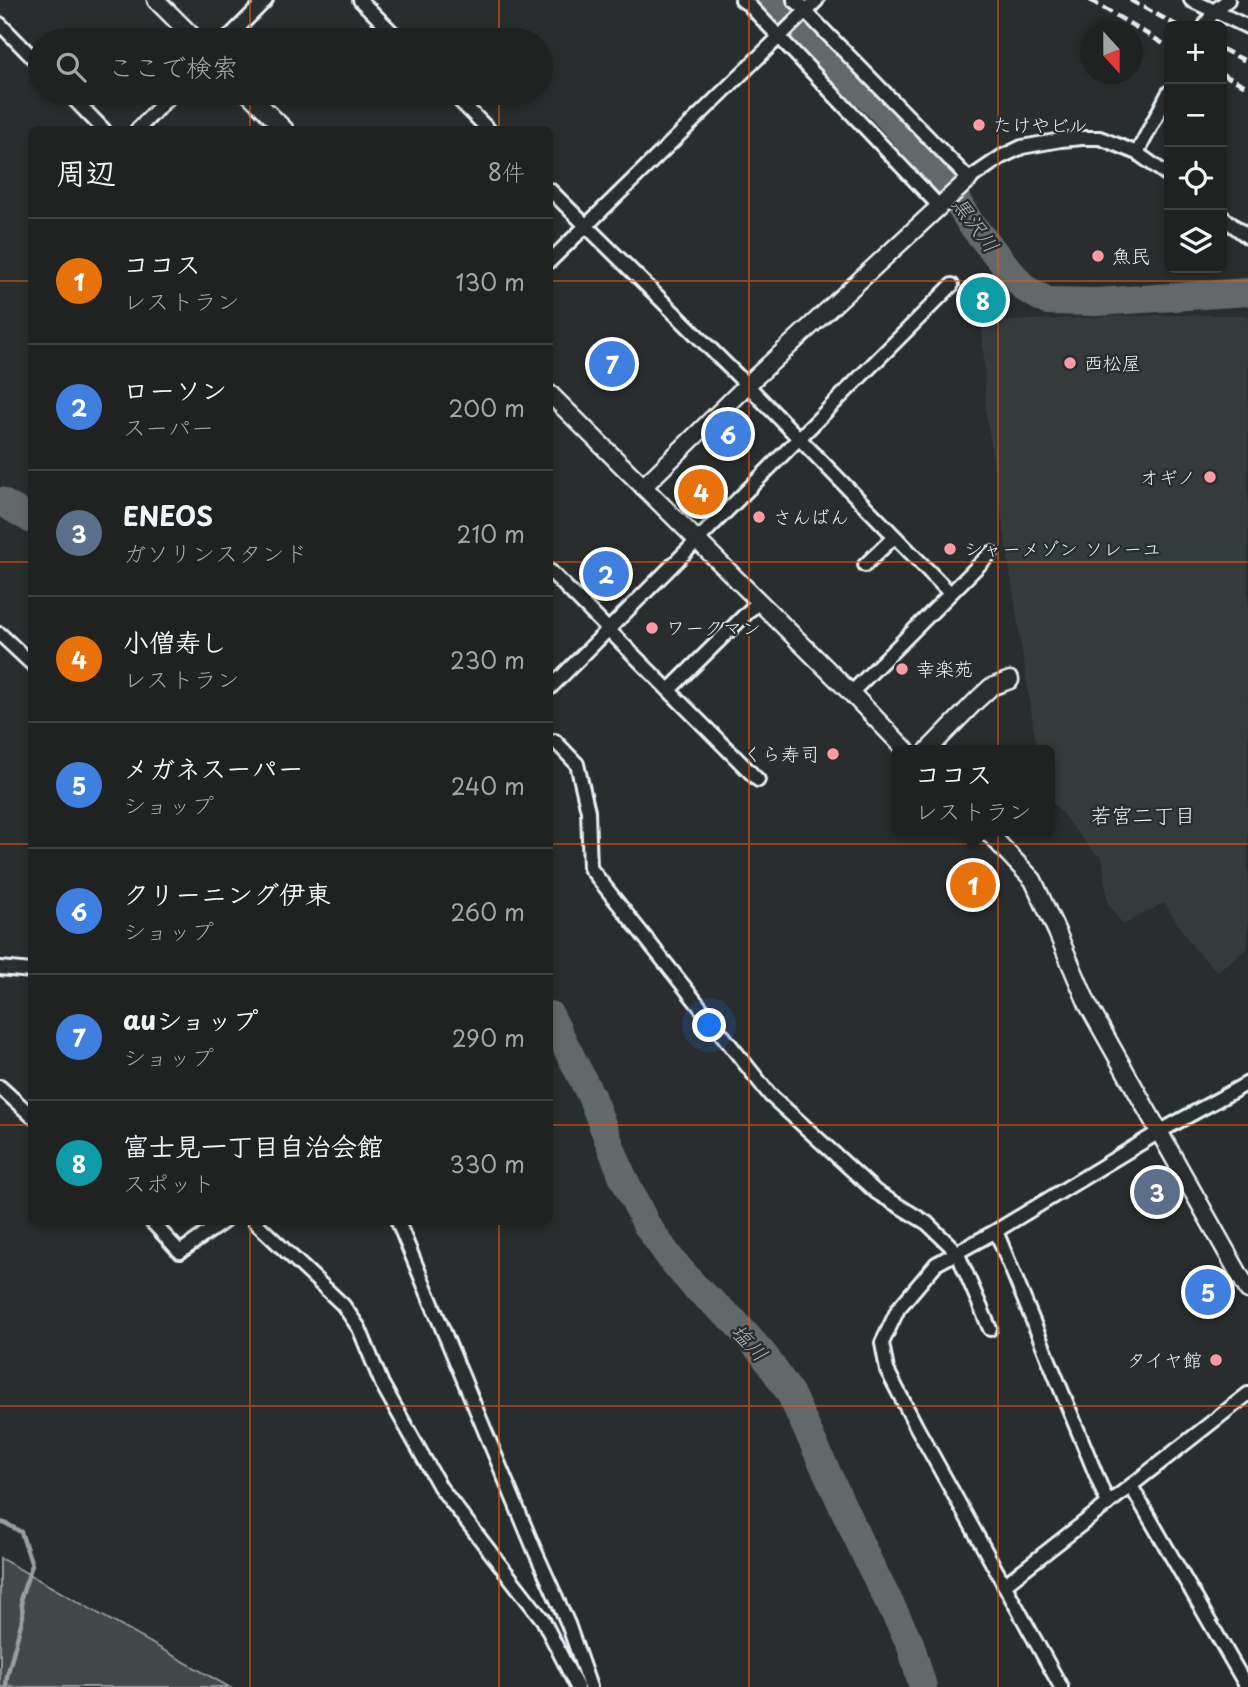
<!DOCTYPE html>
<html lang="ja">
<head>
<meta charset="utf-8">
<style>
  :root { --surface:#202222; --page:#282a2a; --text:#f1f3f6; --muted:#a2a4a5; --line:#3d3f40; --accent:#b45309 }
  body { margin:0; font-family:"Playpen Sans","Klee One",sans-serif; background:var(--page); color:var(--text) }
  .controls { position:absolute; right:21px; top:21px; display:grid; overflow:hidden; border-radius:10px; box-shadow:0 4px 10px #0003 }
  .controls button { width:63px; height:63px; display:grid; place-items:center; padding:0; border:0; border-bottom:2px solid var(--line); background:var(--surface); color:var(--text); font:35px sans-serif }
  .compass { position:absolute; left:1080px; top:21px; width:63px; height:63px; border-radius:50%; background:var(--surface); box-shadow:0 4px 10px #0003; rotate:159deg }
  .you { position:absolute; left:710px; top:1026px; width:24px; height:24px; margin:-18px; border:5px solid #fff; border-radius:50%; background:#1a73e8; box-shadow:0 0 0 10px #1a73e833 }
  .badge { display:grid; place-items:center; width:46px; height:46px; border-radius:50%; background:var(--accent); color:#fff; font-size:23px; font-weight:700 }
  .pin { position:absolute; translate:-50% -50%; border:4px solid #fff; box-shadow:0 2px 7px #0006 }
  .popup { position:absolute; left:891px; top:745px; width:164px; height:91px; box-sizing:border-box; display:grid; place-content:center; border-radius:10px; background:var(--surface); filter:drop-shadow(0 2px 5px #0005); font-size:23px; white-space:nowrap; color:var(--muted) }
  .popup b { font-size:26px; color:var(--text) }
  .popup::after { content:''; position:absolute; left:50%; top:100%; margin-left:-14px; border:14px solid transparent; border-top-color:var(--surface) }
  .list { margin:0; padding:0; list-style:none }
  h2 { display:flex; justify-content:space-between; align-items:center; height:91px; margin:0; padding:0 28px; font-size:30px }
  h2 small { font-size:23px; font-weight:400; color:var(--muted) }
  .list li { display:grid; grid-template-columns:46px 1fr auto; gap:21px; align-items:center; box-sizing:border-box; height:126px; padding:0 28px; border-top:2px solid var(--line) }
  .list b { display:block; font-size:26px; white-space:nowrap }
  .list p { margin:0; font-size:23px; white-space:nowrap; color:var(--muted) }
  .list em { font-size:23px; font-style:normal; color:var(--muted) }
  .icon { flex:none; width:38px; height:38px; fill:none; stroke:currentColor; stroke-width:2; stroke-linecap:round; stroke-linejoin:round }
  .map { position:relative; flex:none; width:1248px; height:1687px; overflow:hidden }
  .search { position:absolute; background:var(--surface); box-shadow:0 4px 10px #0003; left:28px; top:28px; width:525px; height:77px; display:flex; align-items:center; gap:18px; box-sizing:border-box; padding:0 24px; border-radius:38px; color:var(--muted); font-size:26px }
  .panel { position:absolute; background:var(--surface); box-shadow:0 4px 10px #0003; left:28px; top:126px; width:525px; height:1099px; border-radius:10px }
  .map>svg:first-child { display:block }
  .built { fill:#363a3b }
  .green { fill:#424648; stroke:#959ca0; stroke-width:2 }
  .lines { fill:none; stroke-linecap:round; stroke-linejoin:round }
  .stream { stroke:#989fa3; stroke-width:4.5 }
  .river { stroke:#63686b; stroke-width:28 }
  .minor-casing { stroke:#e8f1f8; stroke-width:18 }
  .tertiary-casing { stroke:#e8f1f8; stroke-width:21 }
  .minor { stroke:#2a2d2e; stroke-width:12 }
  .tertiary { stroke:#2a2d2e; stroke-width:16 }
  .rail { stroke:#e8f1f8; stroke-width:4.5; stroke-dasharray:10 5; stroke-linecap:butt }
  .grid { fill:none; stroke:#e8590c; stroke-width:2; stroke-opacity:0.55 }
  .poi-dot { fill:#ff9aa2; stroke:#2a2d2e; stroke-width:2.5 }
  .labels { text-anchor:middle; stroke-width:5; stroke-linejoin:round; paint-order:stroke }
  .poi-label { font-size:19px; fill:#e8f1f8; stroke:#2a2d2e; text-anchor:start }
  .water-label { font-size:21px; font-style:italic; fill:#acb3b9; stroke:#2a2d2e }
  .neighbourhood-label { font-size:21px; fill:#e8f1f8; stroke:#2a2d2e }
</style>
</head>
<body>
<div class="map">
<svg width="1248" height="1687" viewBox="0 0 1248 1687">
  <rect width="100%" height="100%" fill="#2a2d2e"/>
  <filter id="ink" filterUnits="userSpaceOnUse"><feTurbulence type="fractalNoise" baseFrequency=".0143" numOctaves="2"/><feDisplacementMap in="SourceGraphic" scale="14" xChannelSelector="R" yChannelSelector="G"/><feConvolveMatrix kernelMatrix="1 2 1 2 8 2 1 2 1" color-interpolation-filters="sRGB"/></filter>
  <g filter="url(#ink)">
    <path class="built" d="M1154,315H1245L1248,317V948L1217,971L1194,948L1164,903L1123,925L1108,903L1102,858L1089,847L1054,804L1050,802V750H1037L986,413L982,322Z"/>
    <path class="green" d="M0,1558L229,1687H0Z"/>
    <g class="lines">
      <path class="stream" d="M0,1522L7,1524L21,1532L32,1565L21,1597L23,1616L7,1676L6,1687"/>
      <g class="river">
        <path d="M769,0L882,110L940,174L971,224L1024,288L1047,301L1097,302L1248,292"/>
        <path d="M0,501L32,520"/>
        <path d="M550,1015L591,1096L622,1175L646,1224L670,1258L695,1287L735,1322L764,1355L790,1393L871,1567L910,1643L923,1687"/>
      </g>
      <defs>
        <g id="minor">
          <path d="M360,0L400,40"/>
          <path d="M742,0L749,5L939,206"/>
          <path d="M794,0L807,10"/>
          <path d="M1191,0L1248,27"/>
          <path d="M805,11L969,179L1001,157L1022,147L1061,140L1082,138H1100L1137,153L1169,176"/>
          <path d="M0,24L40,65"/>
          <path d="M1205,26L1214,11L1228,0"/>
          <path d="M226,40L266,0"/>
          <path d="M68,93L104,130"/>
          <path d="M452,93L489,130"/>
          <path d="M137,130L173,93"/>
          <path d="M1137,153L1169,92"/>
          <path d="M550,190L747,385L950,593"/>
          <path d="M1222,217L1248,237"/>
          <path d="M550,261L817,0"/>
          <path d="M865,565L894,537"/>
          <path d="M550,571L758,780"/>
          <path d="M0,634L32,664"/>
          <path d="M550,688L952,285"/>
          <path d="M669,690L758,602"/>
          <path d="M851,693L991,553"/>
          <path d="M555,741L577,764L588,811L590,868L770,1095L876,1192L927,1223L957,1252L990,1329"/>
          <path d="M0,968L32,971"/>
          <path d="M0,1087L32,1116"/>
          <path d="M152,1222L180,1252L223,1222"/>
          <path d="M255,1222L343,1305L359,1328L382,1384L440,1487L543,1620L577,1687"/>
          <path d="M398,1222L535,1551L568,1624L590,1687"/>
          <path d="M996,1231L1108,1504"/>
          <path d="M1131,1486L1247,1687"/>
          <path d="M1004,1585L1248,1394"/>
          <path d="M1061,1687L916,1426L887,1370L882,1343L898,1309L936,1264L996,1231L1159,1132L1248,1083"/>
        </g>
        <g id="tertiary">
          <path d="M156,0L196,40"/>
          <path d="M248,93L285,130"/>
          <path d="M550,394L851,693L906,750"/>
          <path d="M643,487L747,385L969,179"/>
          <path d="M928,750L978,699L991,687L1010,680"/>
          <path d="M987,831L1033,880L1057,932L1088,1005L1248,1290"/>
        </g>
      </defs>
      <use href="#minor" class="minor-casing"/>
      <use href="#tertiary" class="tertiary-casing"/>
      <use href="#minor" class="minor"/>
      <use href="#tertiary" class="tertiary"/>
      <g class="rail">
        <path d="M1090,0L1169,47"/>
        <path d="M1130,0L1178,26"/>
        <path d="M1222,49L1248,62"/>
        <path d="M1222,74L1248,87"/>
      </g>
    </g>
  </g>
  <path class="grid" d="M250,0V40M499,0V40M749,0V1687M998,0V1687M250,93V130M499,93V130M0,281H32M550,281H1248M0,562H32M550,562H1248M0,844H32M550,844H1248M0,1125H32M550,1125H1248M250,1222V1687M499,1222V1687M0,1406H1248"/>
  <g class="poi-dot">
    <circle cx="979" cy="125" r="7"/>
    <circle cx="1098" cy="256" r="7"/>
    <circle cx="1070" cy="363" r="7"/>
    <circle cx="1210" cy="477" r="7"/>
    <circle cx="759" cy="517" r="7"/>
    <circle cx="950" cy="549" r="7"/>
    <circle cx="652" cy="628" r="7"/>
    <circle cx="902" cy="669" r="7"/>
    <circle cx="833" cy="754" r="7"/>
    <circle cx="1216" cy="1360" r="7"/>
  </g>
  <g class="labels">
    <g class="poi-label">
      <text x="993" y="132">たけやビル</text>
      <text x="1112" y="263">魚民</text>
      <text x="1084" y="370">西松屋</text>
      <text x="1196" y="484" text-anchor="end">オギノ</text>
      <text x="773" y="524">さんばん</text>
      <text x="964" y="556">シャーメゾン ソレーユ</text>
      <text x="666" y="635">ワークマン</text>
      <text x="916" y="676">幸楽苑</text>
      <text x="819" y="761" text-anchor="end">くら寿司</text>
      <text x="1202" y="1367" text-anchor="end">タイヤ館</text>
    </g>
    <g class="water-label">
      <text transform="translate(975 225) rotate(54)" y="7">黒沢川</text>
      <text transform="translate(749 1343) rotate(47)" y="7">塩川</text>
    </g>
    <g class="neighbourhood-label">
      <text x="1143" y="823">若宮二丁目</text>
    </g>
  </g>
</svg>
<div class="controls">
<button>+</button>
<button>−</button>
<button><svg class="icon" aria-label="locate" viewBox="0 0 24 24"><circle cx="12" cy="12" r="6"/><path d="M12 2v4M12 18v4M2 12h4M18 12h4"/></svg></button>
<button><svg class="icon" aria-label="layers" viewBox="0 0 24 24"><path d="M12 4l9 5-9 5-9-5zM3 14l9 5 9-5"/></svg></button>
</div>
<svg class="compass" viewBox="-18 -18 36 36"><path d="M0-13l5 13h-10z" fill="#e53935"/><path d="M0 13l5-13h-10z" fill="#a2a4a5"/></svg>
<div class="you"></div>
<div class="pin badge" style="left:973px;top:885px;background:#e8710a">1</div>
<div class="popup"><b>ココス</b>レストラン</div>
<div class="pin badge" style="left:606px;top:574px;background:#3f7fe0">2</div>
<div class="pin badge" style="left:1157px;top:1192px;background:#5c6f8a">3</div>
<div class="pin badge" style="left:701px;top:492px;background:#e8710a">4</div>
<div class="pin badge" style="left:1208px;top:1292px;background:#3f7fe0">5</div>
<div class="pin badge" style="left:728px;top:434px;background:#3f7fe0">6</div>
<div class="pin badge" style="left:612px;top:364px;background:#3f7fe0">7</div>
<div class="pin badge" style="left:983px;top:300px;background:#0f9aa8">8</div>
<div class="search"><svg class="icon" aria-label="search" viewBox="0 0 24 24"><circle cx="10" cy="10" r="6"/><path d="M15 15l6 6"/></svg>ここで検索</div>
<section class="panel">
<h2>周辺<small>8件</small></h2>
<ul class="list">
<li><span class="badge" style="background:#e8710a">1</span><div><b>ココス</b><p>レストラン</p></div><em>130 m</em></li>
<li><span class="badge" style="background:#3f7fe0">2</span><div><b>ローソン</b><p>スーパー</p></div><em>200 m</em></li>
<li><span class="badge" style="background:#5c6f8a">3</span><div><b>ENEOS</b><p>ガソリンスタンド</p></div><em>210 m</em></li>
<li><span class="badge" style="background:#e8710a">4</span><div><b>小僧寿し</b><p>レストラン</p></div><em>230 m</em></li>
<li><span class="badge" style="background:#3f7fe0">5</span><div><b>メガネスーパー</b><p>ショップ</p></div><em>240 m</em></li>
<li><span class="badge" style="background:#3f7fe0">6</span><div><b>クリーニング伊東</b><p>ショップ</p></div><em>260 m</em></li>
<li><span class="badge" style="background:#3f7fe0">7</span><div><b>auショップ</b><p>ショップ</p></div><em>290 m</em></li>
<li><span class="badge" style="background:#0f9aa8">8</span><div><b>富士見一丁目自治会館</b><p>スポット</p></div><em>330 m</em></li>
</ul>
</section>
</div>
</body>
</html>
